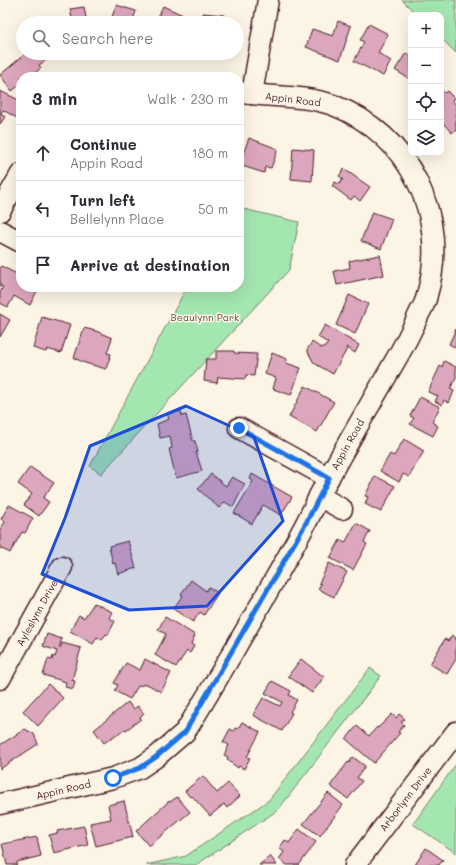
<!DOCTYPE html>
<html lang="en">
<head>
<meta charset="utf-8">
<style>
  :root { --surface:#fff; --page:#f7f7f7; --text:#2b2b33; --muted:#7c7c81; --line:#e1e1e2 }
  body { margin:0; font-family:Mali,sans-serif; background:var(--page); color:var(--text) }
  .controls { position:absolute; right:12px; top:12px; display:grid; overflow:hidden; border-radius:8px; box-shadow:0 4px 16px #0002 }
  .controls button { width:36px; height:36px; display:grid; place-items:center; padding:0; border:0; border-bottom:1px solid var(--line); background:var(--surface); color:var(--text); font:20px sans-serif }
  .stop { position:absolute; width:12px; height:12px; margin:-9px; border:3px solid #1a73e8; border-radius:50%; background:#fff }
  .stop.end { background:#1a73e8; border-color:#fff; box-shadow:0 1px 4px #0008 }
  .list { margin:0; padding:0; list-style:none }
  h2 { display:flex; justify-content:space-between; align-items:center; height:52px; margin:0; padding:0 16px; font-size:17px }
  h2 small { font-size:13px; font-weight:400; color:var(--muted) }
  .list li { display:grid; grid-template-columns:26px 1fr auto; gap:12px; align-items:center; box-sizing:border-box; height:56px; padding:0 16px; border-top:1px solid var(--line) }
  .list b { display:block; font-size:15px; white-space:nowrap }
  .list p { margin:0; font-size:13px; white-space:nowrap; color:var(--muted) }
  .list em { font-size:13px; font-style:normal; color:var(--muted) }
  .icon { flex:none; width:22px; height:22px; fill:none; stroke:currentColor; stroke-width:2; stroke-linecap:round; stroke-linejoin:round }
  .map { position:relative; flex:none; width:456px; height:865px; overflow:hidden }
  .search { position:absolute; background:var(--surface); box-shadow:0 4px 16px #0002; left:16px; top:16px; width:228px; height:44px; display:flex; align-items:center; gap:10px; box-sizing:border-box; padding:0 14px; border-radius:22px; color:var(--muted); font-size:15px }
  .panel { position:absolute; background:var(--surface); box-shadow:0 4px 16px #0002; left:16px; top:72px; width:228px; height:220px; border-radius:16px }
  .map>svg:first-child { display:block }
  .green { fill:#a4e6b0; stroke:#77826e }
  .building { fill:#dca6bc; stroke:#4a1f2b }
  .lines { fill:none; stroke-linecap:round; stroke-linejoin:round }
  .minor-casing { stroke:#4a1f2b; stroke-width:23 }
  .minor { stroke:#fcf5e5; stroke-width:20 }
  .route { stroke:#1a73e8; stroke-width:5 }
  .marked { fill:#1d4ed8; fill-opacity:0.2; stroke:#1d4ed8; stroke-width:3; stroke-linejoin:round }
  .labels { text-anchor:middle; stroke-width:3; stroke-linejoin:round; paint-order:stroke }
  .street-label { font-size:10px; fill:#4a1f2b; stroke:#fcf5e5 }
  .park-label { font-size:10px; fill:#60514c; stroke:#fcf5e5 }
</style>
</head>
<body>
<div class="map">
<svg width="456" height="865" viewBox="0 0 456 865">
  <rect width="100%" height="100%" fill="#fcf5e5"/>
  <filter id="ink" filterUnits="userSpaceOnUse"><feTurbulence type="fractalNoise" baseFrequency=".025" numOctaves="2"/><feDisplacementMap in="SourceGraphic" scale="8" xChannelSelector="R" yChannelSelector="G"/><feConvolveMatrix kernelMatrix="1 2 1 2 8 2 1 2 1" color-interpolation-filters="sRGB"/></filter>
  <g filter="url(#ink)">
    <g class="green">
      <path d="M402,0H456V53L441,38V15H417Z"/>
      <path d="M239,208L299,222L289,270L101,474L90,466L187,287H239Z"/>
      <path d="M370,668L381,676L278,810L196,865H146L186,856L269,800Z"/>
      <path d="M456,764V853L413,824Z"/>
    </g>
    <g class="building">
      <path d="M116,5L136,11L132,23H110Z"/>
      <path d="M163,6L183,15L179,23H155Z"/>
      <path d="M84,7L87,23H73L70,9Z"/>
      <path d="M203,13L224,15V23H203Z"/>
      <path d="M338,21L351,26L340,60L306,47L312,29L333,36Z"/>
      <path d="M369,24L388,34L378,53L391,61L383,76L354,61L364,42L360,40Z"/>
      <path d="M24,53H42L46,60L39,65L41,68L30,77H21V84L12,91L0,75L25,54Z"/>
      <path d="M210,53H219V58L210,57Z"/>
      <path d="M406,53L411,56V80L395,70Z"/>
      <path d="M0,91L21,101V111L17,118L3,110L1,113L5,117L0,124Z"/>
      <path d="M443,91L445,93L447,91L454,98L452,100L456,105V131L455,130L452,133L444,124L442,125L441,124V93Z"/>
      <path d="M249,138L278,149L271,168L265,167L264,173L239,165Z"/>
      <path d="M293,148L314,150L312,181L291,179Z"/>
      <path d="M344,169L370,187L360,201L354,196L351,200L332,186L335,182L339,184L343,179L339,176Z"/>
      <path d="M372,212L392,219L381,249L361,241Z"/>
      <path d="M380,255L384,275L337,285L334,271L350,268L349,261Z"/>
      <path d="M1,266L21,276V287H39L30,305L14,296L8,307L0,303V292L3,287L0,286V269Z"/>
      <path d="M349,295L368,304L355,334L336,325Z"/>
      <path d="M0,314L10,320L0,337Z"/>
      <path d="M42,317L70,325L61,353L47,349L46,352L33,348Z"/>
      <path d="M325,325L359,345L355,353L346,347L347,349L333,374L314,363L307,350L312,342L321,348L326,346L328,343L318,337Z"/>
      <path d="M84,328L96,331L112,338L107,353L111,354L106,369L85,363L74,358Z"/>
      <path d="M456,329V348L449,344Z"/>
      <path d="M216,351H234V353L257,354L254,376L246,375L245,379L218,377L217,383L204,381L206,359H216Z"/>
      <path d="M272,353L287,359L286,363L301,368L291,395L273,389L276,378L265,374Z"/>
      <path d="M444,361L456,367V378L450,389L454,391L449,403L444,400L442,405L435,401L438,396L428,392L440,366L442,367Z"/>
      <path d="M305,386L334,402L317,432L289,417Z"/>
      <path d="M420,397L440,407L432,422L438,426L433,436L410,424L414,418L410,416Z"/>
      <path d="M181,411L182,416L186,415L193,441H195L198,452H196L202,471L176,478L169,449L172,448L170,436L160,438L157,424L169,419L167,414Z"/>
      <path d="M404,439L424,451L409,477L403,474L399,482L380,471L390,454L394,456Z"/>
      <path d="M30,467L54,483L43,498L49,502L39,516L24,505L32,494L18,484Z"/>
      <path d="M211,474L226,486L232,477L245,484L233,507L225,502L219,508L198,489Z"/>
      <path d="M252,474L292,497L281,515L263,505L252,524L234,513L253,481L250,479Z"/>
      <path d="M375,476L395,486L381,512L365,504L368,497L365,496Z"/>
      <path d="M9,505L33,518L25,533L22,532L10,553L0,548V529L5,522L1,519Z"/>
      <path d="M356,523L370,531L364,542L367,544L353,570L330,558L340,540L345,543Z"/>
      <path d="M128,541L136,568L118,574L115,563L113,564L109,546Z"/>
      <path d="M329,563L347,572L334,597L318,589L321,584L319,583Z"/>
      <path d="M191,580L206,591L209,587L218,593L204,615L200,612L193,622L173,609L183,595L181,594Z"/>
      <path d="M94,603L112,612L109,618L115,621L108,635L106,634L102,640L97,637L93,644L70,631L79,615L84,618Z"/>
      <path d="M165,617L195,635L191,644L194,646L190,653L187,651L176,667L155,655L166,634L158,630Z"/>
      <path d="M47,634L62,639L59,647H61L62,643L81,648L72,680L75,681L73,689L65,687L66,682L43,675L48,659L52,660L53,656L55,657L57,651L43,646Z"/>
      <path d="M452,635L456,638V659L447,674L430,664L445,639L448,641Z"/>
      <path d="M145,659L171,673L161,692L147,684L138,686L130,699L115,691L118,685L114,683L126,663L140,670Z"/>
      <path d="M301,659L324,677L312,693L288,676Z"/>
      <path d="M272,681L291,691L289,695L297,700L290,712L292,713L282,731L253,715L263,698L280,706L282,702L265,693Z"/>
      <path d="M48,684L63,698L38,726L23,711Z"/>
      <path d="M128,702L133,709L138,706L144,714L140,718L141,719L126,730L125,729L118,735L117,734L104,743L94,730Z"/>
      <path d="M392,714L396,718L399,714L405,719L401,722L404,725L398,732L400,733L374,763L346,739L357,726L369,736L377,727L378,728Z"/>
      <path d="M242,722L260,732L247,757L250,758L244,769L239,766L238,768L230,762V761L227,759L228,757L224,755L229,745L223,742L230,729L234,731L235,728L238,729Z"/>
      <path d="M25,729L34,734L38,744L0,769V745Z"/>
      <path d="M353,757L365,766L357,778L362,781L348,799L330,786L348,762L349,763Z"/>
      <path d="M203,776L217,793L228,783L240,796L227,808L224,804L210,816L192,796L190,797L185,791Z"/>
      <path d="M328,793L343,805L320,836L303,824Z"/>
      <path d="M177,797L190,812L149,846L136,831L169,801L170,802Z"/>
      <path d="M124,801L133,837L96,846L90,823L111,819L108,805Z"/>
      <path d="M84,826L88,845L54,853L49,835L58,833L57,831Z"/>
      <path d="M299,829L316,842L299,865H287L279,859L284,852L279,848L285,840L289,843Z"/>
      <path d="M37,837L41,856L17,862V865H7L2,844Z"/>
      <path d="M426,848L443,860L439,865H415Z"/>
      <path d="M270,856L277,865H259Z"/>
    </g>
    <g class="lines">
      <defs>
        <g id="minor">
          <path d="M240,93L252,94L268,0"/>
          <path d="M0,211L21,174"/>
          <path d="M0,231L21,242"/>
          <path d="M239,428L329,478"/>
          <path d="M319,496L342,509"/>
          <path id="s1" d="M0,679L62,567"/>
          <path id="s2" d="M0,804L113,778L140,768L156,757L185,732C209,694 231,655 254,616C271,585 290,554 306,523C314,508 320,493 328,479C348,442 370,405 391,368C401,351 411,333 419,314C422,308 426,302 427,295C450,216 409,134 333,105C308,96 278,97 252,94"/>
          <path id="s3" d="M355,865L456,732"/>
        </g>
      </defs>
      <use href="#minor" class="minor-casing"/>
      <use href="#minor" class="minor"/>
    </g>
  </g>
  <g class="lines" filter="url(#ink)">
    <path class="route" d="M113,778L140,768L156,757L185,732L306,523L329,478L239,428"/>
  </g>
  <path class="marked" d="M186,406L254,437L283,521L207,606L129,610L42,574L65,518L90,446Z"/>
  <g class="labels">
    <g class="street-label">
      <text transform="translate(293 99) rotate(7)" y="4">Appin Road</text>
      <text dy="4" stroke="none"><textPath href="#s2" startOffset="533">Appin Road</textPath></text>
      <text dy="4" stroke="none"><textPath href="#s1" startOffset="76">Ayleslynn Drive</textPath></text>
      <text dy="4" stroke="none"><textPath href="#s2" startOffset="65">Appin Road</textPath></text>
      <text dy="4" stroke="none"><textPath href="#s3" startOffset="83">Arborlynn Drive</textPath></text>
    </g>
    <g class="park-label">
      <text x="205" y="321">Beaulynn Park</text>
    </g>
  </g>
</svg>
<div class="controls">
<button>+</button>
<button>−</button>
<button><svg class="icon" aria-label="locate" viewBox="0 0 24 24"><circle cx="12" cy="12" r="6"/><path d="M12 2v4M12 18v4M2 12h4M18 12h4"/></svg></button>
<button><svg class="icon" aria-label="layers" viewBox="0 0 24 24"><path d="M12 4l9 5-9 5-9-5zM3 14l9 5 9-5"/></svg></button>
</div>
<div class="stop" style="left:113px;top:778px"></div>
<div class="stop end" style="left:239px;top:428px"></div>
<div class="search"><svg class="icon" aria-label="search" viewBox="0 0 24 24"><circle cx="10" cy="10" r="6"/><path d="M15 15l6 6"/></svg>Search here</div>
<section class="panel">
<h2>3 min<small>Walk · 230 m</small></h2>
<ul class="list">
<li><svg class="icon" aria-label="ahead" viewBox="0 0 24 24"><path d="M12 20V5M6 11l6-6 6 6"/></svg><div><b>Continue</b><p>Appin Road</p></div><em>180 m</em></li>
<li><svg class="icon" aria-label="left" viewBox="0 0 24 24"><path d="M17 20v-9H6M10 6l-5 5 5 5"/></svg><div><b>Turn left</b><p>Bellelynn Place</p></div><em>50 m</em></li>
<li><svg class="icon" aria-label="arrive" viewBox="0 0 24 24"><path d="M6 21V4h12l-3 4 3 4H6"/></svg><div><b>Arrive at destination</b></div></li>
</ul>
</section>
</div>
</body>
</html>
